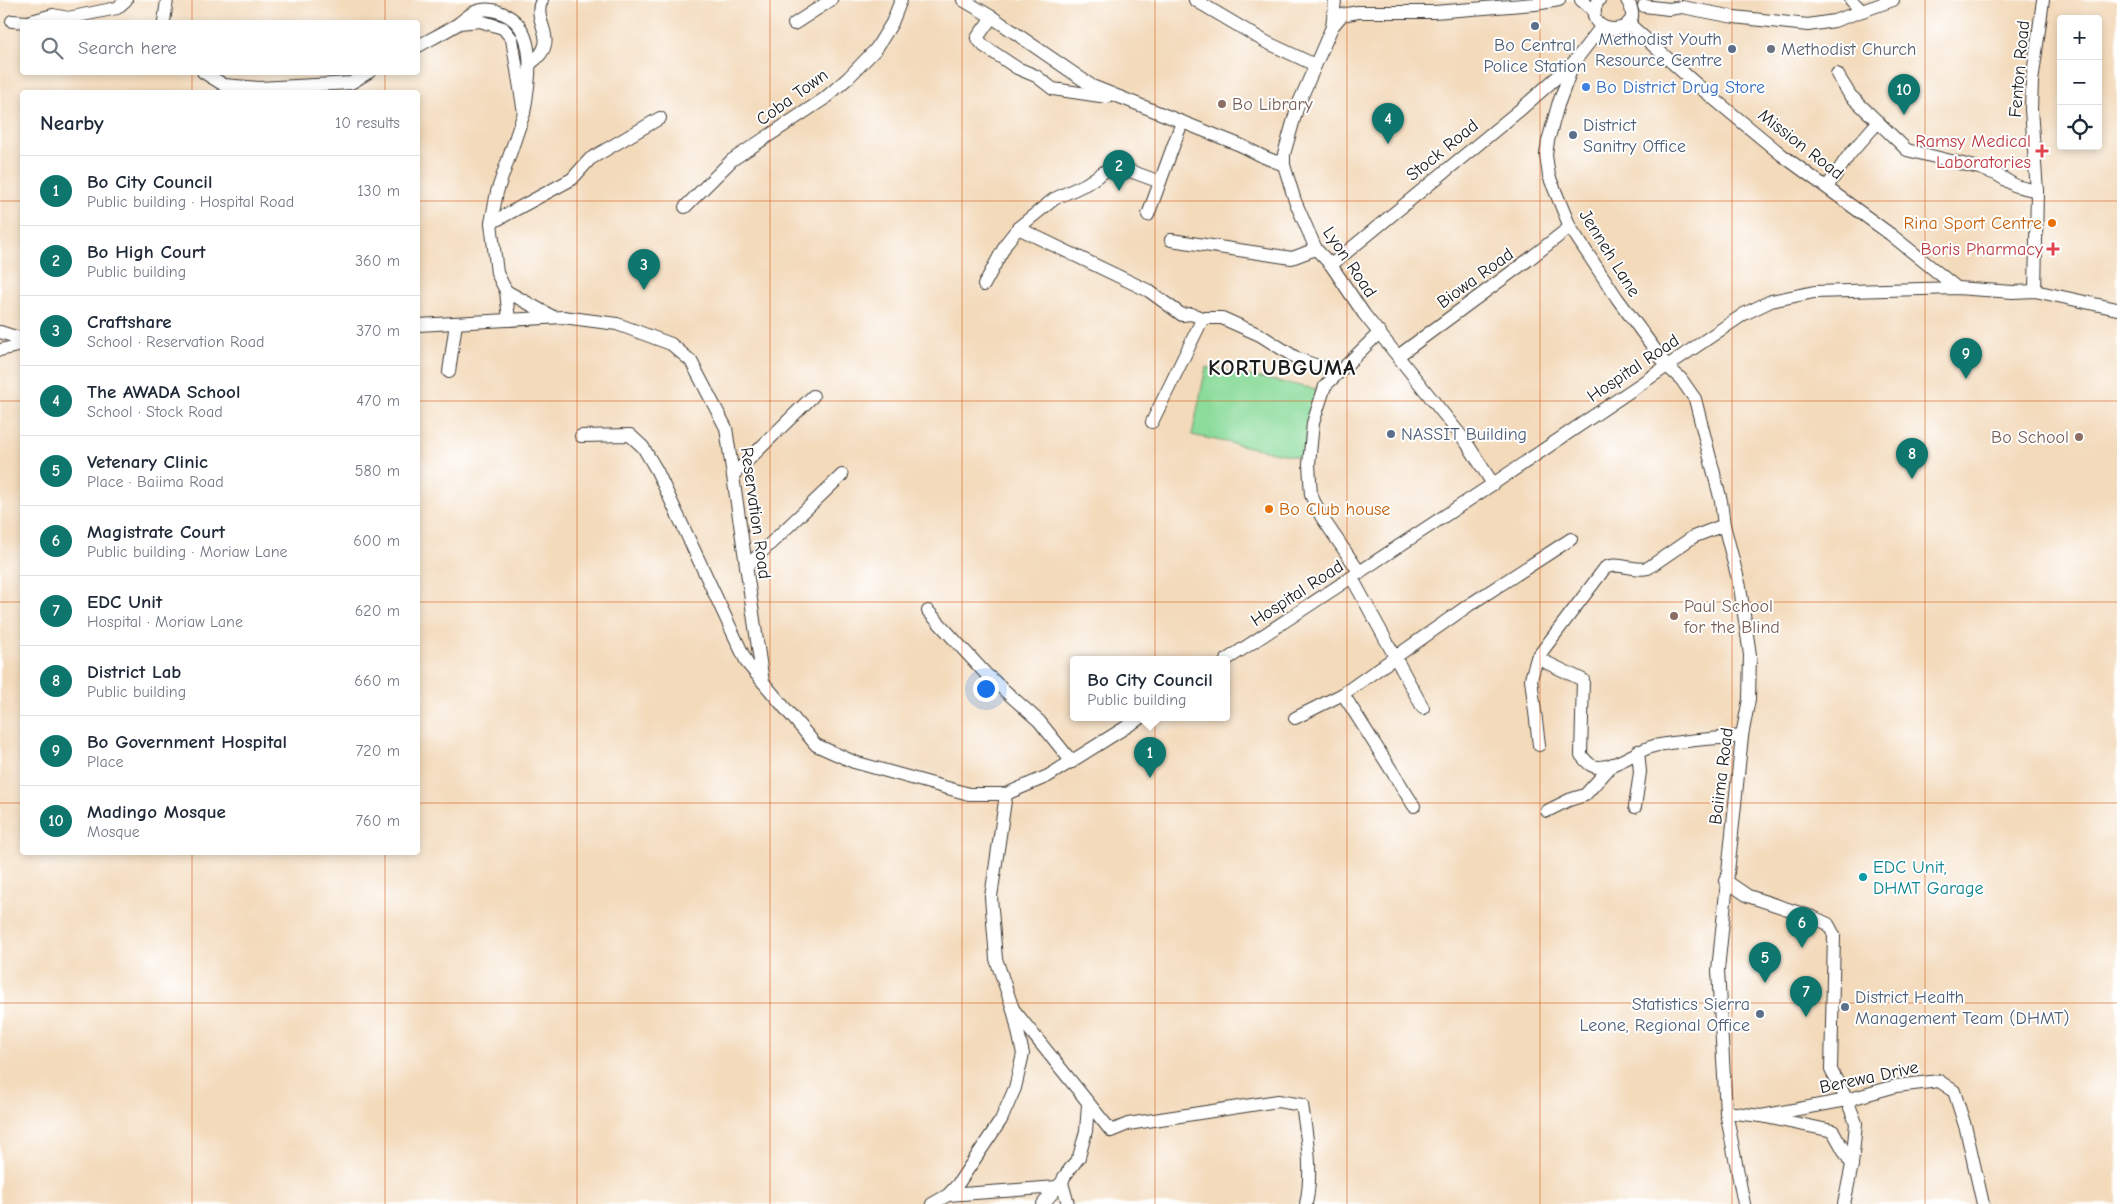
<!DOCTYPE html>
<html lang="en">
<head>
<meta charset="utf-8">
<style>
  :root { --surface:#fff; --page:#f6f6f7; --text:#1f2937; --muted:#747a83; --line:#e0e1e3; --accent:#0f766e }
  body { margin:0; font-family:"Comic Neue",sans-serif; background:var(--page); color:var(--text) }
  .controls { position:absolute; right:15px; top:15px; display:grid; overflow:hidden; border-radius:5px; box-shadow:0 2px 8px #0003 }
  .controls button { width:45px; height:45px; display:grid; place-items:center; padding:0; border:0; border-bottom:1px solid var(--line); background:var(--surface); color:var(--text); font:25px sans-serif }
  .you { position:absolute; left:985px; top:688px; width:18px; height:18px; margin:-12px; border:4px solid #fff; border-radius:50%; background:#1a73e8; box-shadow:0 0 0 8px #1a73e833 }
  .badge { display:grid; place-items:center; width:32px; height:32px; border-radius:50%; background:var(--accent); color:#fff; font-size:16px; font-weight:700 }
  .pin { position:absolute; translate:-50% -41px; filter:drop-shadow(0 1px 2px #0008) }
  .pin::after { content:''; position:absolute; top:26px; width:18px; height:15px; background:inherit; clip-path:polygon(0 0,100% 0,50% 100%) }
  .popup { position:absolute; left:1070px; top:656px; width:160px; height:65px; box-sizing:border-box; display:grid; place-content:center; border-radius:5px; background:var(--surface); filter:drop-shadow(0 1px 4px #0005); font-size:16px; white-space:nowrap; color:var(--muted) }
  .popup b { font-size:19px; color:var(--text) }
  .popup::after { content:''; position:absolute; left:50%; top:100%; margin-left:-10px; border:10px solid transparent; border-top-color:var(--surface) }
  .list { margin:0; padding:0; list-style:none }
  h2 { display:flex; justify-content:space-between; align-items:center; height:65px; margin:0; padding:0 20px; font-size:21px }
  h2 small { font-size:16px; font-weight:400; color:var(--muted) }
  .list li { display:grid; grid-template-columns:32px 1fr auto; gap:15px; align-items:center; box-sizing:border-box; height:70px; padding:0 20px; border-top:1px solid var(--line) }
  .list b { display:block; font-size:19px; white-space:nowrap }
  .list p { margin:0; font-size:16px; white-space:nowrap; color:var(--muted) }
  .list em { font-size:16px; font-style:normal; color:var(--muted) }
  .icon { flex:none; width:28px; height:28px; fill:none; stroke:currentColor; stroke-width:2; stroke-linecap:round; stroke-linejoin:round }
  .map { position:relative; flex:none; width:2117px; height:1204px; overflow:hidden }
  .search { position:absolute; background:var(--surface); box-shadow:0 2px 8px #0003; left:20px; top:20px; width:400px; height:55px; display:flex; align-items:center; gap:12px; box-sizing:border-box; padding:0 18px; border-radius:5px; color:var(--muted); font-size:19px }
  .panel { position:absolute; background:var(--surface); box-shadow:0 2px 8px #0003; left:20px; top:90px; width:400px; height:765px; border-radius:5px }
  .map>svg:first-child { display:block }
  .green { fill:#8bdb9b; stroke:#547c5c }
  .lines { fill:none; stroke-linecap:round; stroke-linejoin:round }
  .minor-casing { stroke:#3c3834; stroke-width:14 }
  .minor { stroke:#fff; stroke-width:12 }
  .grid { fill:none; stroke:#d4530e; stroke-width:1; stroke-opacity:0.55 }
  .service-dot { fill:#5c6f8a; stroke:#fff; stroke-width:2 }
  .worship-dot { fill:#6b7280; stroke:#fff; stroke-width:2 }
  .shop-dot { fill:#3f7fe0; stroke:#fff; stroke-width:2 }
  .education-dot { fill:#8d6e63; stroke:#fff; stroke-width:2 }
  .health-dot { fill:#e0444e; stroke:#fff; stroke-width:2 }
  .food-dot { fill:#e8710a; stroke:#fff; stroke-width:2 }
  .culture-dot { fill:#0f9aa8; stroke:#fff; stroke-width:2 }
  .labels { text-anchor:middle; stroke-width:4; stroke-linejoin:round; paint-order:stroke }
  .service-label { font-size:18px; fill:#4e5e75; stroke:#fff; text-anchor:start }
  .worship-label { font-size:18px; fill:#5b616d; stroke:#fff; text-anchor:start }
  .street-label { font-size:18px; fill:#1c1c1c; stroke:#fff }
  .shop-label { font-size:18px; fill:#366cbe; stroke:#fff; text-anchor:start }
  .education-label { font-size:18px; fill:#785e54; stroke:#fff; text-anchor:start }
  .health-label { font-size:18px; fill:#be3a42; stroke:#fff; text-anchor:end }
  .food-label { font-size:18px; fill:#c56008; stroke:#fff; text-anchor:end }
  .culture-label { font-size:18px; fill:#0d838f; stroke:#fff; text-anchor:start }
  .district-label { font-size:22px; font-weight:bold; letter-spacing:1px; fill:#1c1c1c; stroke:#fff }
</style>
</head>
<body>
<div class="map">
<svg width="2117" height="1204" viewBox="0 0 2117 1204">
  <rect width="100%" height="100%" fill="#fff"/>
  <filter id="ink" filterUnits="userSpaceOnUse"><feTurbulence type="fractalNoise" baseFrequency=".02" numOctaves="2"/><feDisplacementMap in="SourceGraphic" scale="10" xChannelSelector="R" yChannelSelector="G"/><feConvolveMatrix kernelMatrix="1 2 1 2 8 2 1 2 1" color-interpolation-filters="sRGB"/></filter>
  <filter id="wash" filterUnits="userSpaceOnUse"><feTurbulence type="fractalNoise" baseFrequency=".0096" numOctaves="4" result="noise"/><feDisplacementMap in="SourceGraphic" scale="20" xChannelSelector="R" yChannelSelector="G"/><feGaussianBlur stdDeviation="1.12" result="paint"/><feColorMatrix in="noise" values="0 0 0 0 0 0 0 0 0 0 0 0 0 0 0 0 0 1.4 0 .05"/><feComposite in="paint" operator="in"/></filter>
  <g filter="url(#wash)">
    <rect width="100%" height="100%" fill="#f3dabb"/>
    <path class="green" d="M1206,367L1316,389L1302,458L1192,435Z"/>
  </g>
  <g filter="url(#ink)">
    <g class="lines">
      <defs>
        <g id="minor">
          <path d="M963,0L992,17L1092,86L1240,145L1264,157L1284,165"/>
          <path d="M1195,0L1266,42L1315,65"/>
          <path d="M1335,0L1332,27L1298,105L1284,154V165L1295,201L1316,249L1331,265L1364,314L1466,442L1493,484"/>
          <path d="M1581,0L1595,12"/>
          <path d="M1599,0C1574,37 1652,40 1627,0"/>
          <path d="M1851,0L1862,11"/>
          <path d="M1644,6L1669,9L1682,7L1734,17L1808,25L1834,21L1893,0"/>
          <path d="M992,17L977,38L984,46L1017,68L1036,76L1053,89L1107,97"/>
          <path d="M12,21L28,22L53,15L68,18L117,8L126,0"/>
          <path d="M164,22L167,0"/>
          <path d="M1628,23L1696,84L1782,155L1890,234L1957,288"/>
          <path d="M794,24L831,0"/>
          <path d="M1332,27L1342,15L1358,12H1434L1535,4L1559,0"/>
          <path d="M418,46C431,39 445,32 458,24C464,20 470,13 477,11C488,8 496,10 506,15C539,31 529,85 524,113L512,39L503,28L480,21L459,23"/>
          <path d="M1574,62L1558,105L1548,141L1546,155L1549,176L1570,227L1617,298L1667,366L1681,379L1695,399L1721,501L1724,525L1740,587L1750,655L1749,699L1742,736L1718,970L1726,1112L1744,1204"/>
          <path d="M530,64C564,39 530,23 542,0"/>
          <path d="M203,72L224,85L259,88L351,83L369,72"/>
          <path d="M1837,74L1850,95L1907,150L1979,168L1996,174L2016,186L2037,191"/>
          <path d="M1827,187L1849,155L1878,122"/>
          <path d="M685,207L732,160L824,99L848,78L876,49L892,23L901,0"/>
          <path d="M1148,215L1182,122"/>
          <path d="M491,223L572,179L590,159L660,118"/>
          <path d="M1018,228L1149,291L1182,315L1191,314L1203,318H1222L1260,335L1298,359L1338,373"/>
          <path d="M1171,240L1292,258L1316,249"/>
          <path d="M1331,265L1521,109L1574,62L1602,26"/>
          <path d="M984,285L1007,242L1018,228L1054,199L1086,184L1114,165L1160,182"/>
          <path d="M506,291L553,317"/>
          <path d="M2035,291L2037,191L2031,109L2032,82L2043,0"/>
          <path d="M509,320L506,291L497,273L491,223L497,192L524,113"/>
          <path d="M418,325L563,317L617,324L671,344L691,361L726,428L763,682L816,745L854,762L969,794H1006L1048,776L1142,717"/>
          <path d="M0,332L22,339"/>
          <path d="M0,350L22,345"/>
          <path d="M1398,356L1528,260L1570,227"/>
          <path d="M449,372L456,323"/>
          <path d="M1152,422L1203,318"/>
          <path d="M581,436L630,435L643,447L657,471L747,663L763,682"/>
          <path d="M733,475L813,396"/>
          <path d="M746,567L842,475"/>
          <path d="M1360,573L1321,516L1311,495L1309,464L1313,423L1325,386L1380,332"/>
          <path d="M1352,578L1423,708"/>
          <path d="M928,611L986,674L1039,721L1072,762"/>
          <path d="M1537,658L1583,680L1581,755C1586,761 1591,768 1600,767C1619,766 1635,751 1654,746C1681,740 1714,739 1742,736"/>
          <path d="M1226,660L1493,484L1744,314L1771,301L1814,292L1957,288L2013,292L2035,291L2117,309"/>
          <path d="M1343,694L1414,806"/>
          <path d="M1295,718L1343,694L1469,605L1571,539"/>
          <path d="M1539,745L1531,679L1537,658L1605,568C1618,561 1633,572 1648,568L1693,537L1724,525"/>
          <path d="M1635,807L1640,772L1638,751"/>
          <path d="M1547,811L1569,800L1585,795L1613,764"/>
          <path d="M1726,881L1748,896L1815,918L1828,924L1834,935L1831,1070L1847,1100L1856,1123L1852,1165"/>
          <path d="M1013,1009L1111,1131L1128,1124L1278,1101L1302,1105C1307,1138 1313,1171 1306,1204"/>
          <path d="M1726,1112L1761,1116L1833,1131L1852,1165L1844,1204"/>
          <path d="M1761,1116L1847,1100L1896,1086L1939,1081L1954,1091L1966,1129L1983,1204"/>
          <path d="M948,1195L1057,1187"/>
          <path d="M932,1204L948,1195L958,1184L1001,1120L1015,1088L1023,1054L1013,1009L996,959L991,897L1006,794"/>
          <path d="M1043,1204L1060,1184"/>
          <path d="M1068,1204L1062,1183L1064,1177L1079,1157L1086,1131L1088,1105"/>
        </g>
      </defs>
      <use href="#minor" class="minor-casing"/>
      <use href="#minor" class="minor"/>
    </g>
  </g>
  <path class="grid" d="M192,0V22M385,0V22M577,0V1204M770,0V1204M962,0V1204M1155,0V1204M1347,0V1204M1540,0V1204M1732,0V1204M1925,0V1204M192,72V92M385,72V92M0,201H22M418,201H2117M0,401H22M418,401H2117M0,602H22M418,602H2117M0,803H22M418,803H2117M192,852V1204M385,852V1204M0,1003H2117"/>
  <g class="service-dot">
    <circle cx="1535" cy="26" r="5"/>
    <circle cx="1732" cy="49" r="5"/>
    <circle cx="1573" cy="135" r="5"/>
    <circle cx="1391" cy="434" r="5"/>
    <circle cx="1845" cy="1007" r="5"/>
    <circle cx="1760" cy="1014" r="5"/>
  </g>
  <circle class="worship-dot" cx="1771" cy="49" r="5"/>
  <circle class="shop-dot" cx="1586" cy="87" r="5"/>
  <g class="education-dot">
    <circle cx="1222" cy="104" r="5"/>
    <circle cx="2079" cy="437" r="5"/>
    <circle cx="1674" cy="616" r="5"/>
  </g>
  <g class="health-dot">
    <path d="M2039.5 143.5h5v5h5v5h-5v5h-5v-5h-5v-5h5z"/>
    <path d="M2050.5 241.5h5v5h5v5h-5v5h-5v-5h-5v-5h5z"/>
  </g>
  <g class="food-dot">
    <circle cx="2052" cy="223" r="5"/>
    <circle cx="1269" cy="509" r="5"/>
  </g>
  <circle class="culture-dot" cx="1863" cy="877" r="5"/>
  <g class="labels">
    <g class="service-label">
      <text x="1722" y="45" text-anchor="end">Methodist Youth<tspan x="1722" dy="21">Resource Centre</tspan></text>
      <text x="1535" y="51" text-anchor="middle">Bo Central<tspan x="1535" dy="21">Police Station</tspan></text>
      <text x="1583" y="131">District<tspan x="1583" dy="21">Sanitry Office</tspan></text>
      <text x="1401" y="440">NASSIT Building</text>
      <text x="1855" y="1003">District Health<tspan x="1855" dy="21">Management Team (DHMT)</tspan></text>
      <text x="1750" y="1010" text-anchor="end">Statistics Sierra<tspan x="1750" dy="21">Leone, Regional Office</tspan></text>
    </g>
    <g class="worship-label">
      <text x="1781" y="55">Methodist Church</text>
    </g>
    <g class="street-label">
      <text transform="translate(2019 69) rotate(-85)" y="6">Fenton Road</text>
      <text transform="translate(792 97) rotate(-36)" y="6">Coba Town</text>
      <text transform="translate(1801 144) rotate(38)" y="6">Mission Road</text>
      <text transform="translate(1442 150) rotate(-39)" y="6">Stock Road</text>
      <text transform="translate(1610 253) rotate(58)" y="6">Jenneh Lane</text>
      <text transform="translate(1350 262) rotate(56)" y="6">Lyon Road</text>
      <text transform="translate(1475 278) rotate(-36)" y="6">Biowa Road</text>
      <text transform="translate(1633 368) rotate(-34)" y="6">Hospital Road</text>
      <text transform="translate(756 513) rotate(82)" y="6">Reservation Road</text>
      <text transform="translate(1297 593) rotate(-33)" y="6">Hospital Road</text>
      <text transform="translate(1721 776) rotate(-83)" y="6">Baiima Road</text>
      <text transform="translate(1869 1077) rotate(-12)" y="6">Berewa Drive</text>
    </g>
    <g class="shop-label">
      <text x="1596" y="93">Bo District Drug Store</text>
    </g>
    <g class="education-label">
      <text x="1232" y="110">Bo Library</text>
      <text x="2069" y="443" text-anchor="end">Bo School</text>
      <text x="1684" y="612">Paul School<tspan x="1684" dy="21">for the Blind</tspan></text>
    </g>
    <g class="health-label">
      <text x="2031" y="147">Ramsy Medical<tspan x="2031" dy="21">Laboratories</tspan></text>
      <text x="2043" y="255">Boris Pharmacy</text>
    </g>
    <g class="food-label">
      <text x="2042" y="229">Rina Sport Centre</text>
      <text x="1279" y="515" text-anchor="start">Bo Club house</text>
    </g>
    <g class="culture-label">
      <text x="1873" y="873">EDC Unit,<tspan x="1873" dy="21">DHMT Garage</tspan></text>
    </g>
    <g class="district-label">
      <text x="1282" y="375">KORTUBGUMA</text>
    </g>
  </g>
</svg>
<div class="controls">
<button>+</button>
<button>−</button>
<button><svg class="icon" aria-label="locate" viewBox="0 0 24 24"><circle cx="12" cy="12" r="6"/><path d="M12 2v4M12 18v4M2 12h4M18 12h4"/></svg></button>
</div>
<div class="you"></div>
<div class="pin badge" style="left:1150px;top:778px">1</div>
<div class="popup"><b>Bo City Council</b>Public building</div>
<div class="pin badge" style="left:1119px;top:191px">2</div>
<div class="pin badge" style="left:644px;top:290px">3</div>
<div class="pin badge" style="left:1388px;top:144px">4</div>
<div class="pin badge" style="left:1765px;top:983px">5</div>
<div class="pin badge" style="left:1802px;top:948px">6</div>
<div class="pin badge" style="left:1806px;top:1017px">7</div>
<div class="pin badge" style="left:1912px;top:479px">8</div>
<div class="pin badge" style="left:1966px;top:379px">9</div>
<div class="pin badge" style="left:1904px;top:115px">10</div>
<div class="search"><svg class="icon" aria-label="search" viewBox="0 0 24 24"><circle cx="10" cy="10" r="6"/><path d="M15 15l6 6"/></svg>Search here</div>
<section class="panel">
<h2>Nearby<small>10 results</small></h2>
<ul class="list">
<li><span class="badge">1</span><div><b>Bo City Council</b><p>Public building · Hospital Road</p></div><em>130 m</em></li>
<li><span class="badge">2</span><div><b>Bo High Court</b><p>Public building</p></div><em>360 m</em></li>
<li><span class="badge">3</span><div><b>Craftshare</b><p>School · Reservation Road</p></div><em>370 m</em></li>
<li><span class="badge">4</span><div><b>The AWADA School</b><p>School · Stock Road</p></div><em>470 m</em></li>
<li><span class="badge">5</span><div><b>Vetenary Clinic</b><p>Place · Baiima Road</p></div><em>580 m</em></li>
<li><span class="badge">6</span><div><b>Magistrate Court</b><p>Public building · Moriaw Lane</p></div><em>600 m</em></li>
<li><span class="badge">7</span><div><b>EDC Unit</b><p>Hospital · Moriaw Lane</p></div><em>620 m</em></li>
<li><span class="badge">8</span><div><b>District Lab</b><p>Public building</p></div><em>660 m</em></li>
<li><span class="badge">9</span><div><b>Bo Government Hospital</b><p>Place</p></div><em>720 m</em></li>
<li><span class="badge">10</span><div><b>Madingo Mosque</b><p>Mosque</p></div><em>760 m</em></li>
</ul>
</section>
</div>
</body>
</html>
